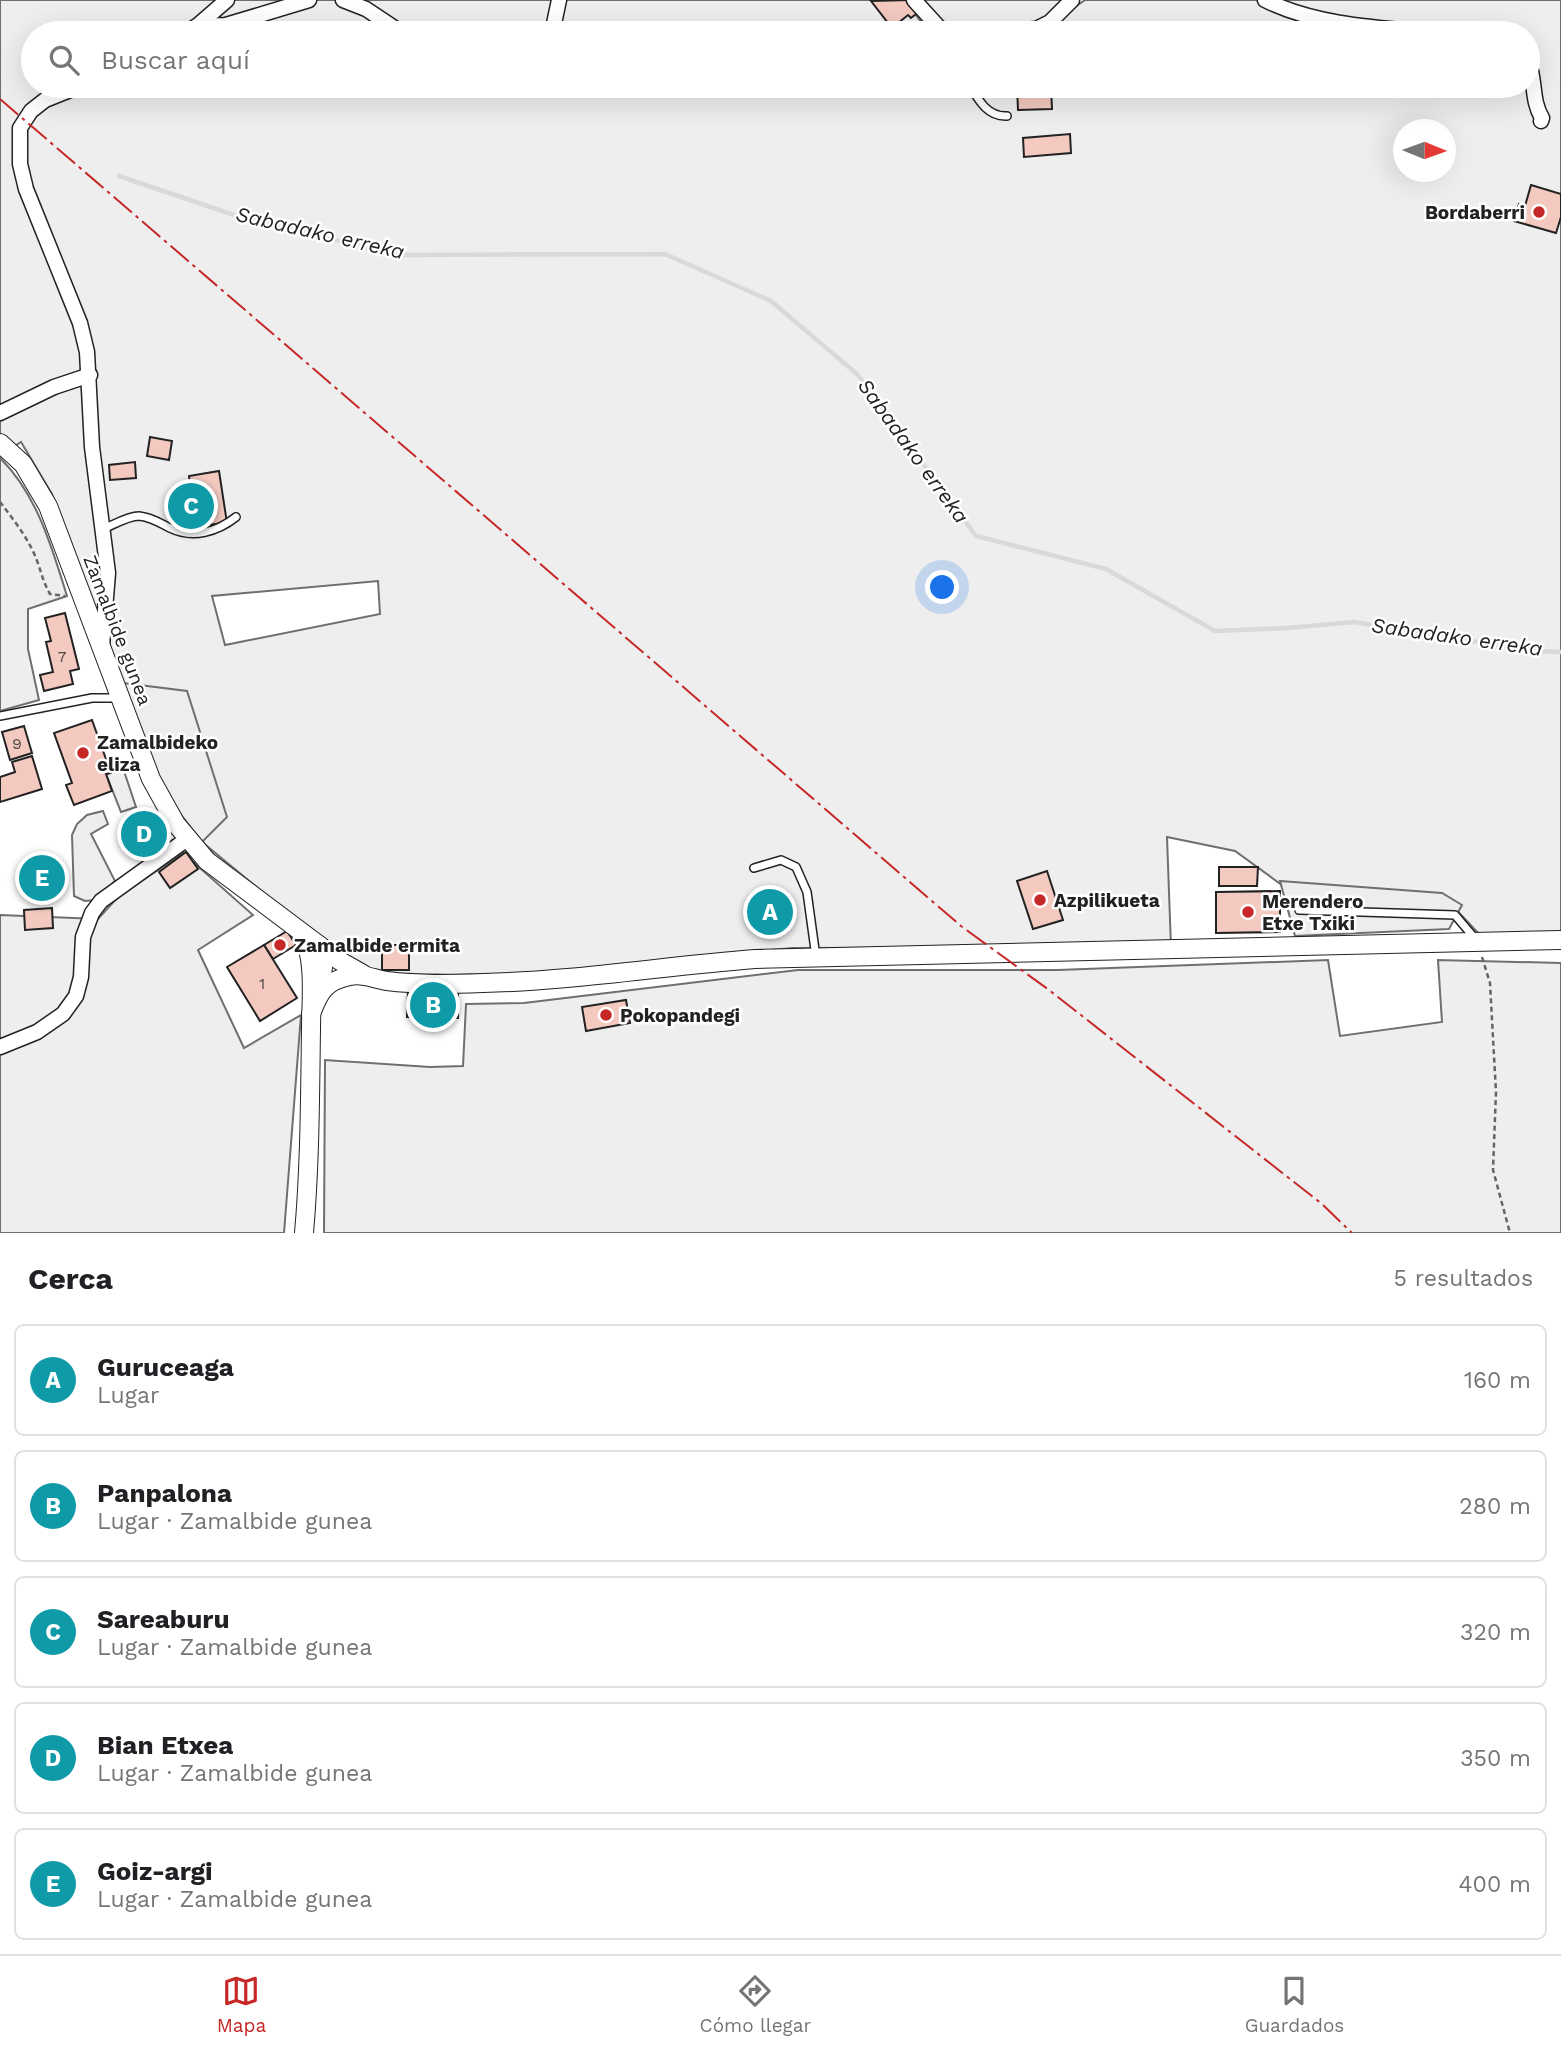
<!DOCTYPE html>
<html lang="es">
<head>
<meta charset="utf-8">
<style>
  :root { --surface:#fff; --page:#f6f6f6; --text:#202124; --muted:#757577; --line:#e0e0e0; --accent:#c62828 }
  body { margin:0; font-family:"Work Sans",sans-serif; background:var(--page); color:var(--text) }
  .compass { position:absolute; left:1393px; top:119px; width:63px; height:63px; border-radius:50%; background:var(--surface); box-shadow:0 7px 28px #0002; rotate:91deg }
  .you { position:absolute; left:943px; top:588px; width:24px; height:24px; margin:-18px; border:5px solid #fff; border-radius:50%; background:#1a73e8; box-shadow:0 0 0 10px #1a73e833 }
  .badge { display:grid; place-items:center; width:46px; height:46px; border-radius:50%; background:var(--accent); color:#fff; font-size:23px; font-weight:700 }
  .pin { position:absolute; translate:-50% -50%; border:4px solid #fff; box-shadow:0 2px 7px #0006 }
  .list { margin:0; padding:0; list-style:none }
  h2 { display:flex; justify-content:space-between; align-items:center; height:91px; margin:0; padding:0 28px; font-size:30px }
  h2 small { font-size:23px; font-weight:400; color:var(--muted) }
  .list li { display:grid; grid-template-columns:46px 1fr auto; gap:21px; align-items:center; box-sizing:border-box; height:112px; margin:0 14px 14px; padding:0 14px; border:2px solid var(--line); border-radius:10px }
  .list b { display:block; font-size:26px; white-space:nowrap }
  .list p { margin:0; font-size:23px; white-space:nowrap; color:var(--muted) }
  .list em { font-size:23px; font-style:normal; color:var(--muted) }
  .icon { flex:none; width:38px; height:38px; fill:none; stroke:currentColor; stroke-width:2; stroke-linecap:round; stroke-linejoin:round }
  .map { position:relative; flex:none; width:1561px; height:1233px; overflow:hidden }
  .search { position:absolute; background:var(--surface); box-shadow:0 7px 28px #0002; left:21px; right:21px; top:21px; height:77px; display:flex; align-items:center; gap:18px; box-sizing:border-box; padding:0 24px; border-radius:38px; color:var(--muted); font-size:26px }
  .sheet { height:721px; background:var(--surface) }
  nav { display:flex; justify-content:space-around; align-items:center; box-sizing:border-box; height:98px; border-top:2px solid var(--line); background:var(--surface); font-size:19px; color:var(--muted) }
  nav a { display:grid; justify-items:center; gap:4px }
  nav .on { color:var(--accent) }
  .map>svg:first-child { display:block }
  .green { fill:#eee; stroke:#6f6f6f; stroke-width:2; fill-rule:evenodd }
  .parking { fill:#ededed; stroke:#6f6f6f; stroke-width:2 }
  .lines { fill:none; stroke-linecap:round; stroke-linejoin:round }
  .stream { stroke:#d9d9d9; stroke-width:4.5 }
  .building { fill:#f3c9c0; stroke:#222; stroke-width:2 }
  .service-casing { stroke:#222; stroke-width:10 }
  .minor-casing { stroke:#222; stroke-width:17 }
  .tertiary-casing { stroke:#222; stroke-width:20 }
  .path { stroke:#646464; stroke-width:2.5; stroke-dasharray:5 3.5; stroke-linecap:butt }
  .service { stroke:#fff; stroke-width:7 }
  .minor { stroke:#fff; stroke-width:14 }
  .tertiary { stroke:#fff; stroke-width:18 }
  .power { stroke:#c62828; stroke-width:2; stroke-dasharray:24 5 3.5 5; stroke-linecap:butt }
  .poi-dot { fill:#c62828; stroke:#fff; stroke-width:2.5 }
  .labels { text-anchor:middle; stroke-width:5; stroke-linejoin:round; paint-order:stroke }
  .number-label { font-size:16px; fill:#564c4a }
  .poi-label { font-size:19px; font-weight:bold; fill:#222; stroke:#fff; text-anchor:start }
  .street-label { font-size:19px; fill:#222; stroke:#fff }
  .water-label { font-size:21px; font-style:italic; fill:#222; stroke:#fff }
</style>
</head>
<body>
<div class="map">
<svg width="1561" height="1233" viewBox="0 0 1561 1233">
  <rect width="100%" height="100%" fill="#fff"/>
  <g class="green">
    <path d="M0,0H905L929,33H33V86H1528V33H1038L1085,0H1561V938L1482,937L1446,899L1286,888L1235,851L1167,837L1171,947L793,948L688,957L549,977L424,980L373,972L322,941L202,842L123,683L84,589L52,494L21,442L0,456ZM1404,130H1446V172H1404ZM378,581L380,614L225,645L212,596Z"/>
    <path d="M920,0H1068L1040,24L959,31L941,26Z"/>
    <path d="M0,458C37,494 52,548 67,596L28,609V649L39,700L0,711Z"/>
    <path d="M123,768L136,807L121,812L106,774Z"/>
    <path d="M183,853L253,915L198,950L244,1048L301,1015L284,1233H0V915L98,919L118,897Z"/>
    <path d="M1328,960L1340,1036L1442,1022L1438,960L1561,963V1233H324L325,1060L430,1067L463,1066L466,1004L524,1003L798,970H1058Z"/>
  </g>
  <g class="parking">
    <path d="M123,683L187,691L227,817L202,842L166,795Z"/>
    <path d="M103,811L108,824L91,834L115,881L97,900L85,901L74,896L72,835L77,824L87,815Z"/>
    <path d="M1280,881L1442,893L1462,905L1449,929L1295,936Z"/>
  </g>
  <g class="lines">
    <path class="stream" d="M119,176L240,217L398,255L665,254L771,301L858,375L976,536L1106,569L1215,631L1287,628L1354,622L1534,651L1561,652"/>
  </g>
  <g class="building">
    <path d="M911,0L920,11L911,18L908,15L892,28L871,1Z"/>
    <path d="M1017,86H1051L1052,109L1018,110Z"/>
    <path d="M1070,134L1071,153L1024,157L1023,138Z"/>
    <path d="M1531,185L1561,194V217L1556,233L1514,221L1519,204L1525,206Z"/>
    <path d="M150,437L172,441L169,460L147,456Z"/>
    <path d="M135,462L136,478L110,480L109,465Z"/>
    <path d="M219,471L227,523L207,525L206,518L213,517L209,489L191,491L189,476Z"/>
    <path d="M209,489L213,517L174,523L170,494Z"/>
    <path d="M65,613L79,669L70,671L73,684L44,691L40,675L53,672L46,642L51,641L45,618Z"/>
    <path d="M92,720L111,773L106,774L112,791L74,805L66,785L72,783L54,733Z"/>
    <path d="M24,726L32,753L10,760L2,732Z"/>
    <path d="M32,756L42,789L0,802V777L15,772L12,762Z"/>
    <path d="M152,811L168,841L161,844L162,847L146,856L142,847L133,851L120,828Z"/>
    <path d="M186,852L198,869L170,888L159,872Z"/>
    <path d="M53,859L56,896L30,897L28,860Z"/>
    <path d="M1219,867H1258L1257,886H1219Z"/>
    <path d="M1047,871L1063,920L1033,929L1017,881Z"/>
    <path d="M1280,891V932L1216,933V892Z"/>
    <path d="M783,893L790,923L757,930L750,900Z"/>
    <path d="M52,908L53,928L25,930L24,910Z"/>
    <path d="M287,931L296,945L273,959L264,945Z"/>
    <path d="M264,945L297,998L260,1021L227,967Z"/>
    <rect x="382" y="945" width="27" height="25"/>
    <path d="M408,991L458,992V1018L407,1017Z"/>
    <path d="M626,1000L630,1023L586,1031L582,1007Z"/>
  </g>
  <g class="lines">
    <defs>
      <g id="service">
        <path d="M970,86C979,101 988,117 1007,116"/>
        <path d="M103,529C113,525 128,516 139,516C151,517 160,523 170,528C193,539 217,532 236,517"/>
        <path d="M0,716L92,698H121"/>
        <path d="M754,868L781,860L796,867L807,892L816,957"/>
        <path d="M1299,910L1455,915L1477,941"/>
      </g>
      <g id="minor">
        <path d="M343,0L366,9L402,33"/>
        <path d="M914,0L944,33"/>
        <path d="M1265,0C1317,26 1381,28 1438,33"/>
        <path d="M197,26L226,25L309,0"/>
        <path d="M184,33L197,26L227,0"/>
        <path d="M552,33L559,0"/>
        <path d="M991,33L1036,29L1050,22L1072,0"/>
        <path d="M1528,61C1536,80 1531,100 1542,118L1541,121"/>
        <path d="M80,86L45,100L31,111L20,128V164L26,189L80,323L87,352L92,447L108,573L102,646"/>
        <path d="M0,413L54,387L90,375"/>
        <path d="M0,1047L37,1032L63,1014L76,996L81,977L83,937L92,913L101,901L187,839"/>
      </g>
      <g id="tertiary">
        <path d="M0,443L23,464L48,506L151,779L176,824L207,861L340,961L363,974"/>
        <path d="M302,934C316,958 311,1001 311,1029C310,1097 310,1165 304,1233"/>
        <path d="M319,945L324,961L319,992"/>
        <path d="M311,1014C319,992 325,981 350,976C363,973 374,979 387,981C418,985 452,984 483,983C574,981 664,966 755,959L1561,940"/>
      </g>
    </defs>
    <use href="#service" class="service-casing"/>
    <use href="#minor" class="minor-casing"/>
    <use href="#tertiary" class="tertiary-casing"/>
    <g class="path">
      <path d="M0,502C13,519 28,538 36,558C41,571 43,582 50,594L65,596"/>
      <path d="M1482,957L1490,983L1496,1092L1493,1170L1510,1233"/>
    </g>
    <use href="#service" class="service"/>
    <use href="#minor" class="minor"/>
    <use href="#tertiary" class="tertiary"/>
    <path class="power" d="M0,99L961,926L1049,990L1322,1204L1352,1233"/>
  </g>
  <g class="poi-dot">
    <circle cx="1539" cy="212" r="7"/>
    <circle cx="83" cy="753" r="7"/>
    <circle cx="1040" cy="900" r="7"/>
    <circle cx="1248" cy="912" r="7"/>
    <circle cx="280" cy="945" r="7"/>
    <circle cx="606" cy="1015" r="7"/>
  </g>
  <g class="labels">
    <g class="number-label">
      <text x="62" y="662">7</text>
      <text x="17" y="749">9</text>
      <text x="262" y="989">1</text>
    </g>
    <g class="poi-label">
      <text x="1525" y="219" text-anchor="end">Bordaberri</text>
      <text x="97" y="749">Zamalbideko<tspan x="97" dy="22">eliza</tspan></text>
      <text x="1054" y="907">Azpilikueta</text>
      <text x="1262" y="908">Merendero<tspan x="1262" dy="22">Etxe Txiki</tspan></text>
      <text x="294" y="952">Zamalbide ermita</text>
      <text x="620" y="1022">Pokopandegi</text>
    </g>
    <g class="street-label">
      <text transform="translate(118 630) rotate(69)" y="7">Zamalbide gunea</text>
    </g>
    <g class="water-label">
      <text transform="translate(320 233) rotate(13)" y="7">Sabadako erreka</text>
      <text transform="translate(913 451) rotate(54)" y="7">Sabadako erreka</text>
      <text transform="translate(1457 637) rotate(8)" y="7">Sabadako erreka</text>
    </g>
  </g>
</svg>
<svg class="compass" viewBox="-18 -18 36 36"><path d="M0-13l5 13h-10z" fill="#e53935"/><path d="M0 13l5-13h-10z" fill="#757577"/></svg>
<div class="you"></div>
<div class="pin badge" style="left:770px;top:912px;background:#0f9aa8">A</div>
<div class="pin badge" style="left:433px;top:1005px;background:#0f9aa8">B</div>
<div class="pin badge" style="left:191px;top:506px;background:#0f9aa8">C</div>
<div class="pin badge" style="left:144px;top:834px;background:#0f9aa8">D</div>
<div class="pin badge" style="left:42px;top:878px;background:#0f9aa8">E</div>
<div class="search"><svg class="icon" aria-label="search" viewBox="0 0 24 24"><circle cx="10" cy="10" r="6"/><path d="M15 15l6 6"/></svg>Buscar aquí</div>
</div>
<section class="sheet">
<h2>Cerca<small>5 resultados</small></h2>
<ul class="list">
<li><span class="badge" style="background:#0f9aa8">A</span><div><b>Guruceaga</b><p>Lugar</p></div><em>160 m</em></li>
<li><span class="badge" style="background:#0f9aa8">B</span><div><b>Panpalona</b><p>Lugar · Zamalbide gunea</p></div><em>280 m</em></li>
<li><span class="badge" style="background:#0f9aa8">C</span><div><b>Sareaburu</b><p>Lugar · Zamalbide gunea</p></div><em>320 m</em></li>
<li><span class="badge" style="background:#0f9aa8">D</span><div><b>Bian Etxea</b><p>Lugar · Zamalbide gunea</p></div><em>350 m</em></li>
<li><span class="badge" style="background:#0f9aa8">E</span><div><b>Goiz-argi</b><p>Lugar · Zamalbide gunea</p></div><em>400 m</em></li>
</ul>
</section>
<nav>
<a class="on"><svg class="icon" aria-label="map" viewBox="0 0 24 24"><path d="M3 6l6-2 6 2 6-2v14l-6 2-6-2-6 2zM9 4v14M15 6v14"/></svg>Mapa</a>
<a><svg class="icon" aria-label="directions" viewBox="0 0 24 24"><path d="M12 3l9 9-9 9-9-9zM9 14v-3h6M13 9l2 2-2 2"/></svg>Cómo llegar</a>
<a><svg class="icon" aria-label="saved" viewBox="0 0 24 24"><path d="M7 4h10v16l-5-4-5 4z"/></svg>Guardados</a>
</nav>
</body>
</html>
